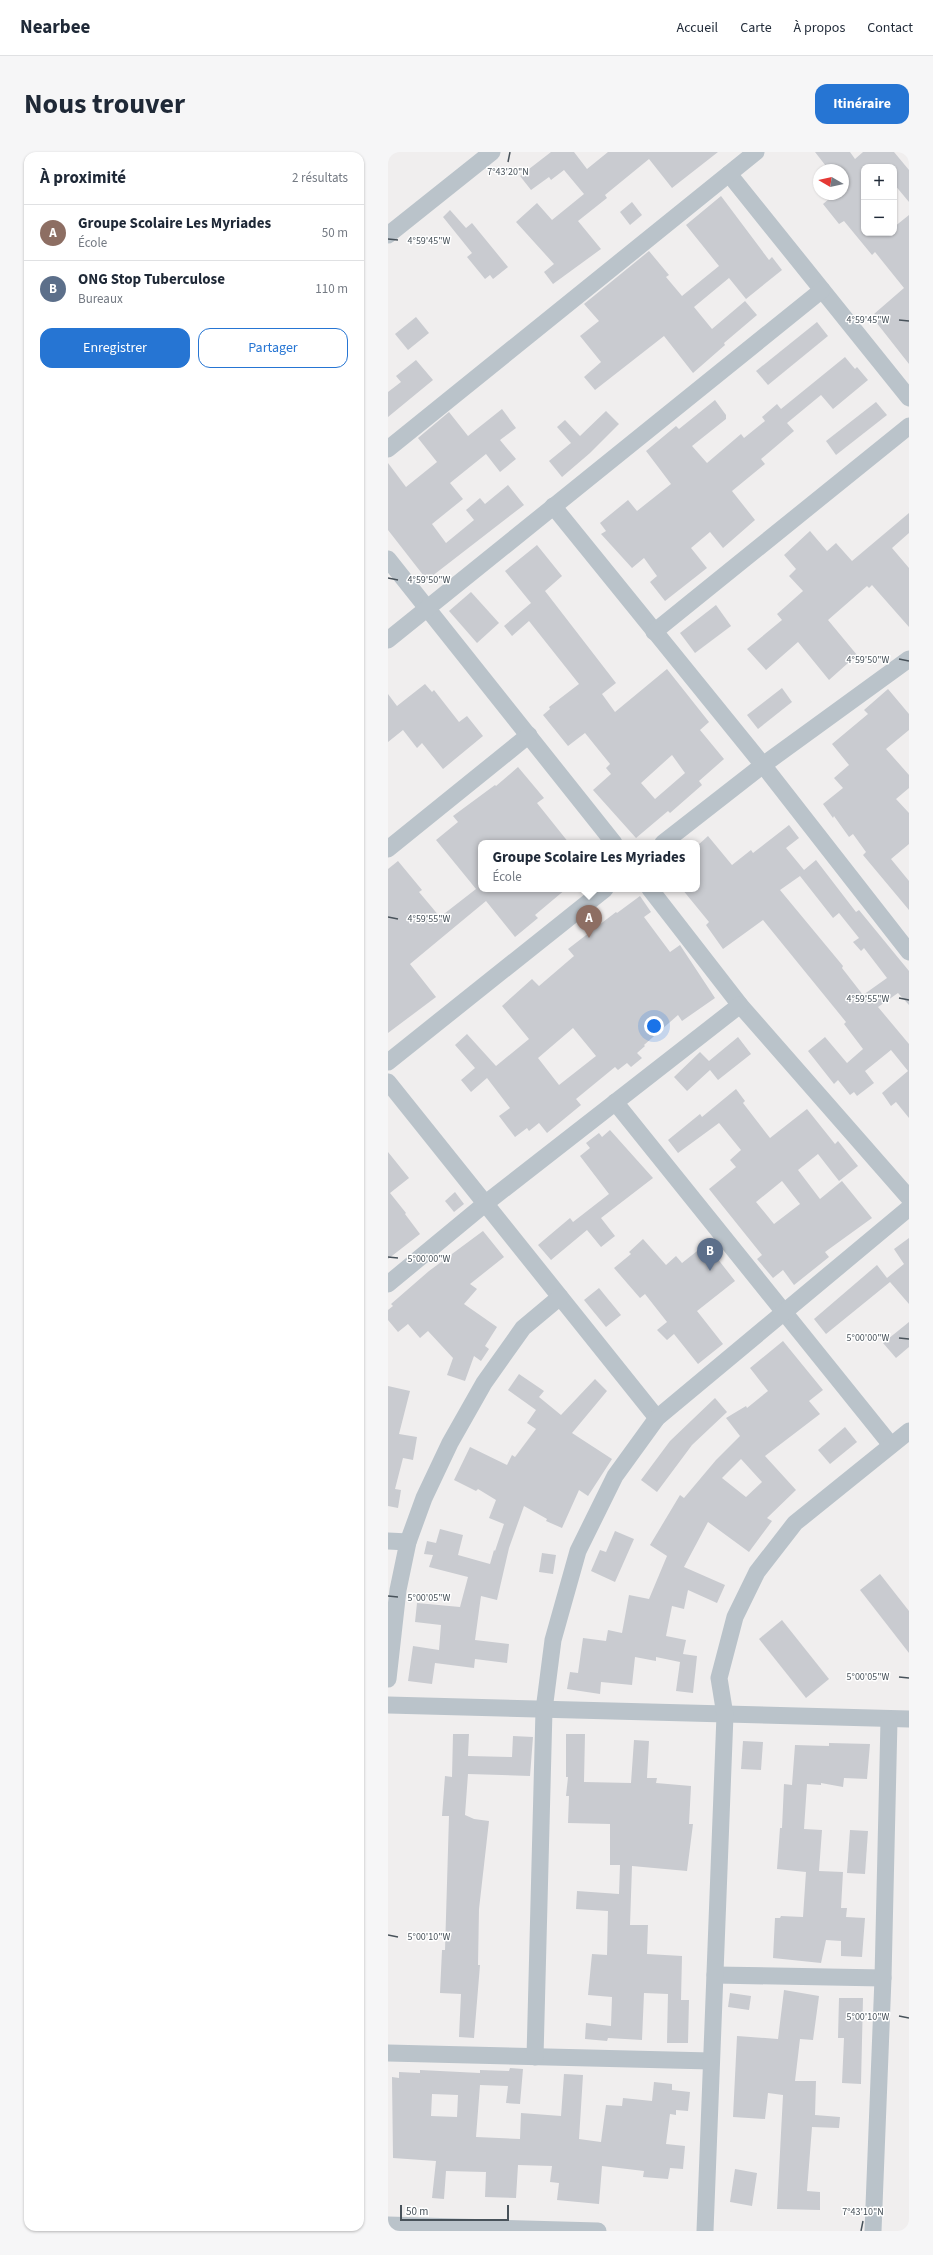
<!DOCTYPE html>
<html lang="fr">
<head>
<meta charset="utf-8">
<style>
  :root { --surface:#fff; --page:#f6f6f7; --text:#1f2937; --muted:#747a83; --line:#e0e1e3; --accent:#2675d3 }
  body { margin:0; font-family:"Source Sans 3",sans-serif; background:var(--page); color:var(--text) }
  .controls { position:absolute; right:12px; top:12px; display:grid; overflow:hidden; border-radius:8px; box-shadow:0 1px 3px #0004 }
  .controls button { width:36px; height:36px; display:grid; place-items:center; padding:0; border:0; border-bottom:1px solid var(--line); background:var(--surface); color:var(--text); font:20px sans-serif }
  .compass { position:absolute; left:425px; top:12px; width:36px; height:36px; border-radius:50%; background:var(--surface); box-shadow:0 1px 3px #0004; rotate:279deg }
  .scale { position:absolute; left:12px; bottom:10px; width:109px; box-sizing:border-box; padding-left:4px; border:2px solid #48525a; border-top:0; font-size:11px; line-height:14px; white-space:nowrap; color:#48525a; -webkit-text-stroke:3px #fff; paint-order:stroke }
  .you { position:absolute; left:266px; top:874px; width:14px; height:14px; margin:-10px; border:3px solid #fff; border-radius:50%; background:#1a73e8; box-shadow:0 0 0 6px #1a73e833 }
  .badge { display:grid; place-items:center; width:26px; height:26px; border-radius:50%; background:var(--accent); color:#fff; font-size:13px; font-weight:700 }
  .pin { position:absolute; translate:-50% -33px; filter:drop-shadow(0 1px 2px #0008) }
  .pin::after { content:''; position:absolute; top:21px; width:14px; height:12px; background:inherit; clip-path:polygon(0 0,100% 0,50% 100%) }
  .popup { position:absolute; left:90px; top:688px; width:222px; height:52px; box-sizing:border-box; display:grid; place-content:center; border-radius:8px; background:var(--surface); filter:drop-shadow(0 1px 3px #0005); font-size:13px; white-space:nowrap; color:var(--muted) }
  .popup b { font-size:15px; color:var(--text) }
  .popup::after { content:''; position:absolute; left:50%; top:100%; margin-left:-8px; border:8px solid transparent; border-top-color:var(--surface) }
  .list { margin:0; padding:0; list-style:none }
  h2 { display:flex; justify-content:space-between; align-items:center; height:52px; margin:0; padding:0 16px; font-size:17px }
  h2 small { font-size:13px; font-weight:400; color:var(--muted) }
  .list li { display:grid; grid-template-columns:26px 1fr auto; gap:12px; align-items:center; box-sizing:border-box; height:56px; padding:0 16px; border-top:1px solid var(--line) }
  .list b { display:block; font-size:15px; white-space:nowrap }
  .list p { margin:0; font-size:13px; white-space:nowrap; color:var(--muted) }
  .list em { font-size:13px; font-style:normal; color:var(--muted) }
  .actions { display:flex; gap:8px; padding:12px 16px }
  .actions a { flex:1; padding:9px 0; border:1px solid var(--accent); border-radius:12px; text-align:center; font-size:14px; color:var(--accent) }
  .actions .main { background:var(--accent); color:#fff }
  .map { position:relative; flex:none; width:521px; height:2079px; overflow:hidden; border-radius:12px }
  header { display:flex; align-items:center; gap:24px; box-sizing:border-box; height:56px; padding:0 20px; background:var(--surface); border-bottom:1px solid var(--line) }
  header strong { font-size:19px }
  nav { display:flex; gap:22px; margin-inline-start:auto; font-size:14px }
  .intro { display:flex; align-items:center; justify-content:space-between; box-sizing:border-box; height:96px; padding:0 24px }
  h1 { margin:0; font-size:28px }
  .button { padding:10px 18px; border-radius:12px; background:var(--accent); color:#fff; font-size:14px; font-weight:700 }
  main { display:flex; gap:24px; padding:0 24px }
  aside { flex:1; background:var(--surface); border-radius:12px; box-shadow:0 1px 3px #0004 }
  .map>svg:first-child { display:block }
  .building { fill:#c9cbd0; fill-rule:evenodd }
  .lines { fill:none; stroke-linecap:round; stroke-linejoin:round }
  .street { stroke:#bac3ca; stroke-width:17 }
  .ticks { fill:none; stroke:#48525a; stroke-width:1.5 }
  .ticks-label { font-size:10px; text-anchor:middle; fill:#48525a; stroke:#fff; stroke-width:3; stroke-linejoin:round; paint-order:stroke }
</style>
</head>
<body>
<header>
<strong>Nearbee</strong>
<nav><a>Accueil</a><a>Carte</a><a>À propos</a><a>Contact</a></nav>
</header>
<div class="intro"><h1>Nous trouver</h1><a class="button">Itinéraire</a></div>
<main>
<aside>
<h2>À proximité<small>2 résultats</small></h2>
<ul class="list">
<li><span class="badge" style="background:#8d6e63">A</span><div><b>Groupe Scolaire Les Myriades</b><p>École</p></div><em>50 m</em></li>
<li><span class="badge" style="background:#5c6f8a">B</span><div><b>ONG Stop Tuberculose</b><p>Bureaux</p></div><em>110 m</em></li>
</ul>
<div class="actions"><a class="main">Enregistrer</a><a>Partager</a></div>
</aside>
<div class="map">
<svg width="521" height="2079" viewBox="0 0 521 2079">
  <rect width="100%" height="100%" fill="#f0eeee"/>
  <g class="building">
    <path d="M163,0H186L199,17L220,0H330L284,36L261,7L217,43L219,46L190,69L213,97L165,132L156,120L166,112L128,70L149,51L164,68L196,42L176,18L163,28L161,25L143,38L132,24Z"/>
    <path d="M427,0H462L467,7L475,0H506L521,18V50L506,32V15H476V81H506V75L521,63V212L488,170L490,168L486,162L516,136L487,100L484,103L456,69L451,72L435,52L447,42H455V18H441Z"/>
    <path d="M333,44L381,108L384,105L394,118L358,147L341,126L306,155L324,177L357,149L369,163L336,191L337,193L305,221L276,184L207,238L196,225L213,210L192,184L211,169L196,152L261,99L281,123L278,125L294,144L331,114L298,73Z"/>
    <path d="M244,50L254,63L242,73L232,60Z"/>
    <path d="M62,58L78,76L84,71L120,115L105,127L102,123L97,127L79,105L84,101L55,65Z"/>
    <path d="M28,165L41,181L20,198L7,182Z"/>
    <path d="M429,170L440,184L380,233L368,219Z"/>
    <path d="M457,205L467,217L469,215L480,228L445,257L433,243L399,271L406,279L373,307L377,312L344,339L367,368L335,396L322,380L303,396L319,416L277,449L262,430L269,424L256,406L244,416L213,382L218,379L212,371L240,348L249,359L283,332L258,299L288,274L291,277L327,248L338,263V267L304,294L319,311L353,282L356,286L377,269L374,265L389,252L393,257Z"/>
    <path d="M28,208L45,228L0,265V240L13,230L8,224Z"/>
    <path d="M488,250L499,263L448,303L438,289Z"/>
    <path d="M114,257L128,276L112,288L128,307L112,320L98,302L62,331L75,347L44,372L58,391L86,368L78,358L92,346L97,352L120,333L136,353L39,428L0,378V311L18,335L49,310L30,286L61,260L80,284Z"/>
    <path d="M218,259L231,272L202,301L174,325L161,309L183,291L169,275L177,268L192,284Z"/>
    <path d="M521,361V381L504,396L521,416V475L484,433L481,436L479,434L440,468L469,503L441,528L410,490L378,518L359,497L394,468L389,462L415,439L401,424L408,417L396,403L422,379L439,399L448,391L464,409Z"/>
    <path d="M149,393L174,424L157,439L228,531L214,542L227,560L279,517L321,570L312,578L336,607L311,629L314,633L282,661L280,659L248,686L205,638L223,622L218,616L222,612L197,581L180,594L155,563L162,557L161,555L191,532L141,469L124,484L116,474L143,451L117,419ZM284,603L297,621L267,647L253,631Z"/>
    <path d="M83,440L111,471L89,491L61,459Z"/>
    <path d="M328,453L343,474L307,501L292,481Z"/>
    <path d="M37,532L44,540L46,538L71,570L79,564L95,584L55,617L34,591L29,596L15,578L0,590V542L9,554Z"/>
    <path d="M394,536L404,550L370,577L359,563Z"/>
    <path d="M500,537L521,562V578L498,597L521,623V636L508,647L521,661V692L503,707L521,729V758L475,703L478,700L465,682L461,685L446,664L445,666L435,652L455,636L446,626L461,613L444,592L480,562L476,558Z"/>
    <path d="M130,615L156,646L149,651L181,691H93V737H178L147,763L150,766L127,785L98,749L22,812L48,845L0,881V717L10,709L34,738L31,740L52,765L88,737L48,688L70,670L65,664L107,633L108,634Z"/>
    <path d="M401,673L411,686L398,696L416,718L428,708L468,760L471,758L521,819V853L510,841L490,855L521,892V966L508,950L503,954L494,941L520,919L503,898L477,919L486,931L469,944L466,940L462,943L450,928L446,932L420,899L437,885L459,911L475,897L456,872L458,870L375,768L335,797L318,773L321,770L294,737H309V694L320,684L344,713L363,698L365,701ZM412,724L445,766L451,761L471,786L465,790L473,799L476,796L499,826L475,843L454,816L455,814L392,738Z"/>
    <path d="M252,744L263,760L256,765L282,800L292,793L327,846L294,869L290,863L256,893L257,894L249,901L254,906L243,915L239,911L230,918L227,915L188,947L193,953L159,981L151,971L141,979L139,976L127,985L111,964L122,956L99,926L83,940L73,928L87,916L67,893L79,882L108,914L141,887L114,854L144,827L151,834L186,804L180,797L228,760L229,761ZM185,876L208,904L171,933L150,906Z"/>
    <path d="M350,885L363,902L330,928L322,918L299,939L286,925L312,900L321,909Z"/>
    <path d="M348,937L357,949L355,951L382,986L419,957L447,992L450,989L470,1014L451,1029L430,1002L410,1018L432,1047L454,1029L484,1066L437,1100L441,1105L406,1133L395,1118L385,1126L369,1107L374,1103L321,1037L348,1015L342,1008L353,998L331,971L290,1001L280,988L312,962L314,965ZM394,1029L412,1052L386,1072L368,1050Z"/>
    <path d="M222,978L265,1026L213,1066L227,1084L213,1095L199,1078L163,1108L150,1093L182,1066L185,1070L221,1042L192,1004L202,996L198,991L211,981L214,985Z"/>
    <path d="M0,1000L21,1026L2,1041L18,1061L17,1062L32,1082L0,1107Z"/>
    <path d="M67,1040L76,1052L66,1060L57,1049Z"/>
    <path d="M95,1079L116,1105L82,1132L89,1137L76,1152L109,1175L97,1194L101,1197L93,1209L86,1204L77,1229L59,1223L65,1206L40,1179L32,1186L20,1172L10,1180L0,1168V1158L5,1154L3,1152L41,1119Z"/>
    <path d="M521,1086V1152L502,1130L438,1182L426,1167L489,1113L499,1126L516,1112L506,1097Z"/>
    <path d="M255,1087L278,1113L288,1104L294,1111L318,1092L347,1129L309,1159L335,1192L310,1212L286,1182L279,1188L269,1178L279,1170L257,1142L252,1146L226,1116L243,1102L241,1100Z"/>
    <path d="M211,1136L233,1163L218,1175L196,1148Z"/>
    <path d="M521,1170V1195L508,1206L495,1191Z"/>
    <path d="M395,1189L435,1238L421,1249L432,1262L377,1304L408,1338L379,1366L384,1369L361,1400L320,1370L296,1415L337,1433L329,1451L300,1438L296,1457L284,1454L278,1484L298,1488L295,1502L309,1504L305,1541L288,1539L292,1510L268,1505V1509L247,1505L244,1533L213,1530L212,1542L179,1537L182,1520L190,1521L195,1486L218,1489L220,1478L234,1481L241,1443L261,1447L279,1404L262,1393L292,1343L296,1346L328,1308L352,1284L338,1266L358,1254L359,1256L380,1239L362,1216ZM353,1307L374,1330L358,1345L334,1326Z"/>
    <path d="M131,1222L156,1239L151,1245L173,1263L207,1227L219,1239L184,1281L224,1307L200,1344L191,1338L174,1376L158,1369L159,1367L136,1354L121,1396L109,1448L93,1444L87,1488L121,1492L119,1511L87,1507L86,1516L47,1511L44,1532L20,1529L25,1494L51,1498L53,1473L27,1470L29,1451L72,1455L80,1425L41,1415L45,1403L36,1402L39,1389L48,1391L52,1377L75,1383L70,1403L102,1412L106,1398L107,1399L116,1372L101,1366L108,1348L90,1337L88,1339L66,1328L82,1295L119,1313L124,1303L127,1305L148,1277L139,1271L148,1258L120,1238Z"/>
    <path d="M0,1234L22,1239L11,1282L29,1285L25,1308L15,1306L7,1337L13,1338L10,1356L0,1354Z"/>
    <path d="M327,1246L339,1260L304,1293L269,1340L253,1328L282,1289Z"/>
    <path d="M457,1275L469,1290L442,1312L430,1298Z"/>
    <path d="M227,1379L246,1387L227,1430L203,1419L212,1398L218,1400Z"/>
    <path d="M154,1401L168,1403L165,1422L151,1420Z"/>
    <path d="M492,1422L521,1459V1501L472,1438Z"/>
    <path d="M394,1468L441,1527L418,1546L371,1487Z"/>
    <path d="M65,1582H81L80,1604L124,1605L125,1584L145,1585L142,1624L80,1622L77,1663L86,1667L101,1669L91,1757L90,1813H92L86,1886L71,1885L73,1842L52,1841L54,1798H57L61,1664H54L57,1624L64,1625Z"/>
    <path d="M178,1582H197L196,1630L243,1631L246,1588L261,1589L259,1626H269L268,1631L303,1634L301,1672H305L299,1719L244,1714L242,1773H260L259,1802L294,1804L293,1848H301L300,1891H279L280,1842L256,1841L254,1888L220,1886L219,1889L197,1887L198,1871L223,1874L224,1845L200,1843L204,1802L219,1803L220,1759L188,1757L189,1739L231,1742L232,1713H222V1672L180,1671L181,1644H178L180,1625H178Z"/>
    <path d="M355,1589L375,1590L373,1618L353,1617Z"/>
    <path d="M441,1591L482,1592L479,1627L456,1626L455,1635L433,1631V1633L419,1632L416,1677L434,1678L431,1719L455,1720L453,1756H459L458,1765L477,1766L474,1805L453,1804V1789L438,1788L433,1811L385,1806L387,1766H392L393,1764L415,1765L418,1720L389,1717L392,1676H394L396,1632L404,1633L407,1593L441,1594Z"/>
    <path d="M462,1678L480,1679L477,1722L459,1721Z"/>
    <path d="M396,1838L431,1844L425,1888L412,1887L407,1929H428L427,1963L452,1965L451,1976L424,1975L419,2039L432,2040V2058L389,2057L395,1943L380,1941L377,1967L345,1965L349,1884L390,1887Z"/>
    <path d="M342,1841L363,1844L361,1858L340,1855Z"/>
    <path d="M451,1846H475L473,1932L454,1931L456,1886H450Z"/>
    <path d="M122,1916L135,1917L132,1952L118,1951L120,1934L92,1933L88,1985L132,1987L133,1961L173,1964L176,1922L195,1923L191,1987L213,1990L218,1953L234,1954L235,1946L264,1949L266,1930L284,1932V1938L302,1940L300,1959L288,1958V1963L282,1962L278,1992L297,1994L295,2017L282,2016L280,2027L255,2025L256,2019L214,2014L211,2052L169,2048L171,2031L162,2030L164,2014L130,2013L128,2046L97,2045L98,2020L58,2019L56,2047L44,2046L48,2009L5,2006L4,1925L11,1926V1920L32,1921V1918L92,1921V1918L121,1919ZM44,1942L70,1943L69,1965L43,1964Z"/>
    <path d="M347,2017L369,2021L364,2054L342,2050Z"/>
  </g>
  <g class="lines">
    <g class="street">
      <path d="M341,22L521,246"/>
      <path d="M0,83L104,0"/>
      <path d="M0,297L368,0"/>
      <path d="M165,354L375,613L521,800"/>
      <path d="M0,407L226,691"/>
      <path d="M266,480L521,274"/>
      <path d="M0,488L434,138"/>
      <path d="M275,691L375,613L521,507"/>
      <path d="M0,697L141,583"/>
      <path d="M262,737L352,853L521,1046"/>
      <path d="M0,910L217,737"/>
      <path d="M0,930L269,1266"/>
      <path d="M227,950L503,1293"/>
      <path d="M0,1132L98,1051L352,853"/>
      <path d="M0,1389L20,1390"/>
      <path d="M0,1527L10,1438L20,1390L36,1346L62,1291L96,1231L135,1176L172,1145"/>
      <path d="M0,1553L521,1567"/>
      <path d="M327,1823L495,1826"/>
      <path d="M0,1901L323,1909"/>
      <path d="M147,1905L156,1558L165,1488L190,1399L227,1324L269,1266L521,1056"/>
      <path d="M0,2073L210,2079"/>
      <path d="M317,2079L337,1563L331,1526L347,1465L369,1420L407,1371L521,1279"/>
      <path d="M485,2079L495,1826L501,1568"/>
    </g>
  </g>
  <path class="ticks" d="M120,10L122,0M0,87L10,88M511,168L521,169M0,426L10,428M511,507L521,509M0,765L10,767M511,846L521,848M0,1105L10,1106M511,1186L521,1187M0,1444L10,1445M511,1525L521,1526M0,1783L10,1785M511,1864L521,1866M473,2079L475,2069"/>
  <g class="ticks-label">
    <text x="120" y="23">7°43'20"N</text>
    <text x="41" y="92">4°59'45"W</text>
    <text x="480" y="171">4°59'45"W</text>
    <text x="41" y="431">4°59'50"W</text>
    <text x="480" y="511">4°59'50"W</text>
    <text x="41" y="770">4°59'55"W</text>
    <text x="480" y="850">4°59'55"W</text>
    <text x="41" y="1110">5°00'00"W</text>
    <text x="480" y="1189">5°00'00"W</text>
    <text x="41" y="1449">5°00'05"W</text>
    <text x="480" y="1528">5°00'05"W</text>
    <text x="41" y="1788">5°00'10"W</text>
    <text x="480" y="1868">5°00'10"W</text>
    <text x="475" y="2063">7°43'10"N</text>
  </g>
</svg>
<div class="controls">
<button>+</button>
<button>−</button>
</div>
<svg class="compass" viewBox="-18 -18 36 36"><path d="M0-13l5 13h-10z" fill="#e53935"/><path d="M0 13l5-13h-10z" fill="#747a83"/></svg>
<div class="scale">50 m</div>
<div class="you"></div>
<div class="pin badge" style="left:201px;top:786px;background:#8d6e63">A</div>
<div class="popup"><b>Groupe Scolaire Les Myriades</b>École</div>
<div class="pin badge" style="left:322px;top:1119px;background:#5c6f8a">B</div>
</div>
</main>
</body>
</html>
